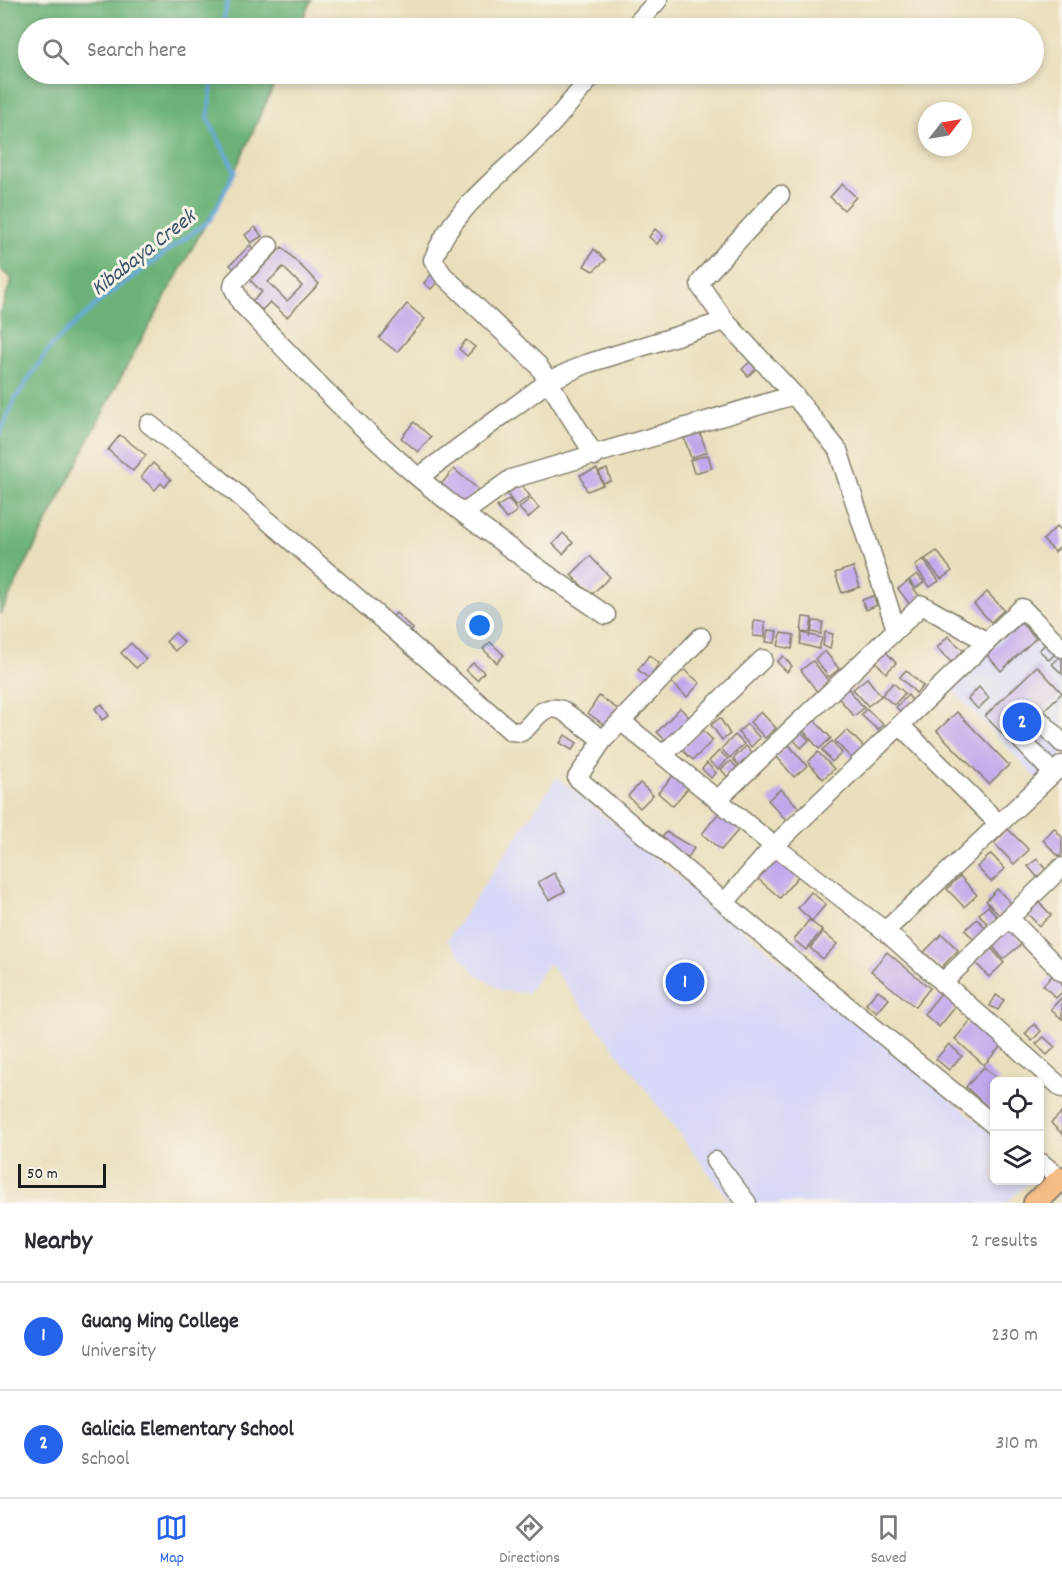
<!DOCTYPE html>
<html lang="en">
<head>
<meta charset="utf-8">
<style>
  :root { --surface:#fff; --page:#f2f2f3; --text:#2b2b33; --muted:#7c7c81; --line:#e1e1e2; --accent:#2563eb }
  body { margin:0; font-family:Dekko,sans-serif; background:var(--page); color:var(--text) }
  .controls { position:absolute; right:18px; bottom:18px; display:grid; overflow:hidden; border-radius:9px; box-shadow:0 3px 9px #0003 }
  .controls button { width:54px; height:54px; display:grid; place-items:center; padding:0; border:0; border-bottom:2px solid var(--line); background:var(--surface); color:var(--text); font:30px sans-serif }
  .compass { position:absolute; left:918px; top:102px; width:54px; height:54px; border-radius:50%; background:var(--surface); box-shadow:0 3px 9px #0003; rotate:59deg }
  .scale { position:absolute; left:18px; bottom:15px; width:88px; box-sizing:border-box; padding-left:6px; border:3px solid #1c1c1c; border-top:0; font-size:16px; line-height:21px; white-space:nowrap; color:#1c1c1c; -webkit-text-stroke:4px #f7f3e8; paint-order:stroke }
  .you { position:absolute; left:480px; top:626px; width:21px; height:21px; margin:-15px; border:4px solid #fff; border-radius:50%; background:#1a73e8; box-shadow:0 0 0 9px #1a73e833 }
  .badge { display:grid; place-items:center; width:39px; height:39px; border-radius:50%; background:var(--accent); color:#fff; font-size:20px; font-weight:700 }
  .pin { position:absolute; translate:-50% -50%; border:3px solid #fff; box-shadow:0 2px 6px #0006 }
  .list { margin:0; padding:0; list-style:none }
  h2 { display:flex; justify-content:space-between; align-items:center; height:78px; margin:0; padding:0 24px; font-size:26px }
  h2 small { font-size:20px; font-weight:400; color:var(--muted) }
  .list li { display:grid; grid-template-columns:39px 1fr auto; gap:18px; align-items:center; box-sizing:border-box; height:108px; padding:0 24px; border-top:2px solid var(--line) }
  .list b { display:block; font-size:22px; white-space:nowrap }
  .list p { margin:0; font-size:20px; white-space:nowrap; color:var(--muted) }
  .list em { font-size:20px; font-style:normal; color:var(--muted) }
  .icon { flex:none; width:33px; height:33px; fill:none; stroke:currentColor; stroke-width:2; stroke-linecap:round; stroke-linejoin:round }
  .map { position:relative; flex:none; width:1062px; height:1203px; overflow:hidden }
  .search { position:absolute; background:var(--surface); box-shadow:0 3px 9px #0003; left:18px; right:18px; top:18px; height:66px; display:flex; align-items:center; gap:15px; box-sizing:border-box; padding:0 21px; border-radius:33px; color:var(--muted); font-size:22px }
  .sheet { height:294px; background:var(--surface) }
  nav { display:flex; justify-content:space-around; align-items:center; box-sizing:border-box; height:84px; border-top:2px solid var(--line); background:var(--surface); font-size:16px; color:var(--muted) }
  nav a { display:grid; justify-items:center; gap:3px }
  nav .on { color:var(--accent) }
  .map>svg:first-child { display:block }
  .built { fill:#d7d7f8 }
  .forest { fill:#6cb278; stroke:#44674a; stroke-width:1.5 }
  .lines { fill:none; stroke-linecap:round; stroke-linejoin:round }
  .stream { stroke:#6aa8dc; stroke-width:4 }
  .building { fill:#c0a7ec; fill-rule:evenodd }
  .minor-casing { stroke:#837e6c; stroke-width:21 }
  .major-casing { stroke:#837e6c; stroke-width:26 }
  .minor { stroke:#fff; stroke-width:18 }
  .major { stroke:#f6be87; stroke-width:22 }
  .labels { text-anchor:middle; stroke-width:6; stroke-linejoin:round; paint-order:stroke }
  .water-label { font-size:22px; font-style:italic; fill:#3b5469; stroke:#f7f3e8 }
</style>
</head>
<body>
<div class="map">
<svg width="1062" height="1203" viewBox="0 0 1062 1203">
  <rect width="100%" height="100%" fill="#f7f3e8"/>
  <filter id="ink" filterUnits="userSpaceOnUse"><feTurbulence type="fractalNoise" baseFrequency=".0167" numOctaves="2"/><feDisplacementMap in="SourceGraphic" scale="12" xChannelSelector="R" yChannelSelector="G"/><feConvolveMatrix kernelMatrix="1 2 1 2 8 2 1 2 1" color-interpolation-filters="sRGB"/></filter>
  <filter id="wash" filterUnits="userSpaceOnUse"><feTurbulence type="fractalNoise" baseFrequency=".008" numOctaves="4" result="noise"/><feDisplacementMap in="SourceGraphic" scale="24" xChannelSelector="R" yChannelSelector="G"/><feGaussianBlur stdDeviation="1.35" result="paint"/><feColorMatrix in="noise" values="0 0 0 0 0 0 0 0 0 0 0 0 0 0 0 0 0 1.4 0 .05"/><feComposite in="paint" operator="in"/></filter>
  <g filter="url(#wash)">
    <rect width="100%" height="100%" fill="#eadfbc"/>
    <g class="built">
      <path d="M1025,615L1062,653V756L1038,780L950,687Z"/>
      <path d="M557,777L994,1135V1180L1030,1181L1006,1203H732L549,963L527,993L502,991L475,973L447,940Z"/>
    </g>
    <path class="forest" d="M0,0H311L299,28H28V74H279L235,171L120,379L0,615V313L12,279L0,269Z"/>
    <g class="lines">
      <g class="stream">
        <path d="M222,28L228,0"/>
        <path d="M0,434L15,399L51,346L99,302L210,220L235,171L208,119L213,74"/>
      </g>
    </g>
    <g id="blocks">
      <g class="building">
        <path d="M842,184L856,197L844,210L830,197Z"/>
        <path d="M255,227L262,236L251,243L245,235Z"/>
        <path d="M655,229L663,236L657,244L649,237Z"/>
        <path d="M250,245L256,252L237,271L230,265Z"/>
        <path d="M282,247L319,284L287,317L270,302L262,310L252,301L262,292L250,280ZM283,267L302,286L287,301L268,282Z"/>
        <path d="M594,249L606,260L593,271L584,266Z"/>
        <path d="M435,270L442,277L431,289L424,283Z"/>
        <path d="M407,304L425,319L397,352L379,338Z"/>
        <path d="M466,340L475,347L467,356L459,349Z"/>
        <path d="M750,362L756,369L748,376L742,369Z"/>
        <path d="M414,422L431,437L418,452L401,438Z"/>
        <path d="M700,433L707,452L691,458L684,438Z"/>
        <path d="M120,435L146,455L133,471L108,450Z"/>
        <path d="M708,455L712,468L694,473L690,460Z"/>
        <path d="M153,463L171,479L165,487L161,483L155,490L141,477Z"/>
        <path d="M454,469L478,489L461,509L437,489Z"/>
        <path d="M597,469L603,485L587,491L580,475Z"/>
        <path d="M607,469L611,481L603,483L599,472Z"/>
        <path d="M521,484L530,496L516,506L507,494Z"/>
        <path d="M531,498L539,508L528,518L519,508Z"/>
        <path d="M509,499L517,511L506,519L497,507Z"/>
        <path d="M1057,526L1062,531V545L1055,552L1043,540Z"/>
        <path d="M563,533L573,543L563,554L553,544Z"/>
        <path d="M937,551L952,571L941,579L925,559Z"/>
        <path d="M590,556L610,577L591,595L571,575Z"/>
        <path d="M923,559L939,581L930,587L915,566Z"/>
        <path d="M853,567L860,587L842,593L835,573Z"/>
        <path d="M917,574L924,582L916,588L909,580Z"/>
        <path d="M908,581L921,598L911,606L898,589Z"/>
        <path d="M987,592L1004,610L991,622L974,604Z"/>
        <path d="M873,596L877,605L866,610L862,600Z"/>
        <path d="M396,613L413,629L404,638L387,623Z"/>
        <path d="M803,617L812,618L810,633L801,632Z"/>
        <path d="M754,621L765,622V637L753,636Z"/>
        <path d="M813,621L823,622L821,634L811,632Z"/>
        <path d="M1021,623L1036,638L1001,671L987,655Z"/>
        <path d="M768,630L777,631L775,643L766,642Z"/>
        <path d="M825,632L833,634L830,648L823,646Z"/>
        <path d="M175,633L184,642L175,651L166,642Z"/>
        <path d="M781,633L794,635L792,649L778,646Z"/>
        <path d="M802,633L810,635L809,638L810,635L822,638L819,649L800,644Z"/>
        <path d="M948,636L965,652L953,664L937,648Z"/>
        <path d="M1049,641L1058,651L1049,660L1039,650Z"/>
        <path d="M490,642L504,655L497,663L483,649Z"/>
        <path d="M131,643L146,659L136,668L121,653Z"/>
        <path d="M825,651L839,669L829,677L815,659Z"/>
        <path d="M886,652L896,663L886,673L876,662Z"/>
        <path d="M649,655L659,663L649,678L638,670Z"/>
        <path d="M1062,655V674L1052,664Z"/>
        <path d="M783,656L792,666L787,672L777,662Z"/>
        <path d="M813,661L830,683L818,693L801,670Z"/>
        <path d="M473,663L484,672L477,680L466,670Z"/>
        <path d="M1037,666L1062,693L1010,742L985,716Z"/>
        <path d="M683,669L700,683L687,697L671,682Z"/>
        <path d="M906,670L923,686L916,693L900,677Z"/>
        <path d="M867,678L881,696L868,706L853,689Z"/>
        <path d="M893,683L905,693L894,705L882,695Z"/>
        <path d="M846,686L864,708L854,716L836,695Z"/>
        <path d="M979,687L989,698L978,709L968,699Z"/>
        <path d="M908,695L914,703L902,714L896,707Z"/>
        <path d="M599,696L623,713L611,730L588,713Z"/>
        <path d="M102,704L109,716L102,720L95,708Z"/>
        <path d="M680,708L692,720L669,744L657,732Z"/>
        <path d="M866,709L883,724L878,730L861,715Z"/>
        <path d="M761,712L776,728L765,738L750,722Z"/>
        <path d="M957,712L1009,765L989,784L937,731Z"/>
        <path d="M720,718L730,734L722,740L711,725Z"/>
        <path d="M812,718L831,738L819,749L801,728Z"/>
        <path d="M747,724L760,738L751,747L738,732Z"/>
        <path d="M701,729L713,740L693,760L681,749Z"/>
        <path d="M847,730L864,747L852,759L835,741Z"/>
        <path d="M800,731L809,740L801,748L792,738Z"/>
        <path d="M565,735L577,743L572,750L560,743Z"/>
        <path d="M735,735L744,744L730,758L721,749Z"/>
        <path d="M832,741L842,753L832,762L822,750Z"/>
        <path d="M789,745L807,766L794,777L776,756Z"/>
        <path d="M746,746L753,754L740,767L733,759Z"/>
        <path d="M719,751L728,759L718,769L709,761Z"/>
        <path d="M818,752L834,769L823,779L808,762Z"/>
        <path d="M731,761L739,770L729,779L721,769Z"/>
        <path d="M707,763L716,773L711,778L702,769Z"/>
        <path d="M677,771L692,783L673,806L658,793Z"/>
        <path d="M640,783L653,795L640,808L628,796Z"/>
        <path d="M781,789L801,810L788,822L768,800Z"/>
        <path d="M721,810L741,827L721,850L702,834Z"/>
        <path d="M1054,828L1062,837V854L1059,857L1043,840Z"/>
        <path d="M1008,829L1029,850L1014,864L994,843Z"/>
        <path d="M666,832L694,848L688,858L660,841Z"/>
        <path d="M776,853L800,874L780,898L756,877Z"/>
        <path d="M991,854L1005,869L991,882L977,867Z"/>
        <path d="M1037,859L1046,870L1037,877L1028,866Z"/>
        <path d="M554,873L565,891L549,900L538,882Z"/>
        <path d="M960,876L977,895L964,907L947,889Z"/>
        <path d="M997,889L1012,904L1000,916L986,901Z"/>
        <path d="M811,892L826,904L812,921L798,908Z"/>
        <path d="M1037,900L1051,915L1039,926L1025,911Z"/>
        <path d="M988,906L998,918L989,926L979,914Z"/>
        <path d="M977,919L988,930L976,942L965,930Z"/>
        <path d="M809,920L822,930L806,950L794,940Z"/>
        <path d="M1011,928L1023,943L1003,959L991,944Z"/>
        <path d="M823,932L837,944L823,959L810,948Z"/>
        <path d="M942,934L958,950L941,968L924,952Z"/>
        <path d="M991,948L1004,963L989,977L975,962Z"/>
        <path d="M887,952L930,988L915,1007L871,971Z"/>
        <path d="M1054,974L1062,981V992L1056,998L1043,985Z"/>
        <path d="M878,990L889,999L877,1013L866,1004Z"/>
        <path d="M942,992L957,1005L939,1027L924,1014Z"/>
        <path d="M996,995L1004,1000L998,1010L990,1006Z"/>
        <path d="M1062,997V1019L1051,1009Z"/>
        <path d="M971,1020L1001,1046L984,1065L955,1039Z"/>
        <path d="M1034,1024L1041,1031L1032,1041L1025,1034Z"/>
        <path d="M1044,1037L1055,1047L1047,1055L1036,1044Z"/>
        <path d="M949,1044L962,1056L949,1070L936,1059Z"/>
        <path d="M984,1067L1001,1082H994V1113L966,1087Z"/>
        <path d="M1062,1112V1134L1051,1123Z"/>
      </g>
    </g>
  </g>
  <g filter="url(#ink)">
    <use href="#blocks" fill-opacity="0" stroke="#837e6c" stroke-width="1.5"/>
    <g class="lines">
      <defs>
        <g id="minor">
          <path d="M633,28L658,0"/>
          <path d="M594,74C576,94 560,117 540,136C502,175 452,208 433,260L443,275L538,365L595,456"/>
          <path d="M780,195L704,277L700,283L701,287L725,321L794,395L838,450L896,629"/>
          <path d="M269,246L234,282L233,287L241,303C296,361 351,420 412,472C473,524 540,570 606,615"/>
          <path d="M149,424L214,474L511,731L521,732C537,722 538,703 562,710L603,740"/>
          <path d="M419,477L549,381L586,364L725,321"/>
          <path d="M464,513L511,479L794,395"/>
          <path d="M701,637L603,740L577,778L830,992L994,1125"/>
          <path d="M622,722L774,846L885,931L1062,1088"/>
          <path d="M900,725L999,824"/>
          <path d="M663,755L763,659"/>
          <path d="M1053,773L1022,741L1041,721L1062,743"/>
          <path d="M717,800L922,605L987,642"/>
          <path d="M725,902L774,846L1022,608L1062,648"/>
          <path d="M1009,918L1062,972"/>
          <path d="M885,931L1062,765"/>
          <path d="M942,983L1062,867"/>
          <path d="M715,1161L747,1203"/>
          <path d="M1040,1162L1062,1180"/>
        </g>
        <path id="major" d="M1035,1203L1062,1178"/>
      </defs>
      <use href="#minor" class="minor-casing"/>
      <use href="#major" class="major-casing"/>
      <use href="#minor" class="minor"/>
      <use href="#major" class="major"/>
    </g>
  </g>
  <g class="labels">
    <g class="water-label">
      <text transform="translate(142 251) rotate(-38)" y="8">Kibabaya Creek</text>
    </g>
  </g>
</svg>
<div class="controls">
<button><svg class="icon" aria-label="locate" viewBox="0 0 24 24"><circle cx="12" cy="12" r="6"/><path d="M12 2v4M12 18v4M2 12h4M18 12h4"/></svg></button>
<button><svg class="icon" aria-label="layers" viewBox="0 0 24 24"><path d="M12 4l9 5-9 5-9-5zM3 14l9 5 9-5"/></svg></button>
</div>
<svg class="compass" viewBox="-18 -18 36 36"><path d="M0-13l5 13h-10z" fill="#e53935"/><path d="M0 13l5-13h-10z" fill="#7c7c81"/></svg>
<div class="scale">50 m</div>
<div class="you"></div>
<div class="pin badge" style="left:685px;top:982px">1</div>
<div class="pin badge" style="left:1022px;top:722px">2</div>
<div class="search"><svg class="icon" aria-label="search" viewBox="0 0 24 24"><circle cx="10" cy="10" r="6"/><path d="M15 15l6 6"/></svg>Search here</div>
</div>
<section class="sheet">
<h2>Nearby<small>2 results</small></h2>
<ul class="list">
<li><span class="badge">1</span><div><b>Guang Ming College</b><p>University</p></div><em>230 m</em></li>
<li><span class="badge">2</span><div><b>Galicia Elementary School</b><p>School</p></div><em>310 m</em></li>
</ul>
</section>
<nav>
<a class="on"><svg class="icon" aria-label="map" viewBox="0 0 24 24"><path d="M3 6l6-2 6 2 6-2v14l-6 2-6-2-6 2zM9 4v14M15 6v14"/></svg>Map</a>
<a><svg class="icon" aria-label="directions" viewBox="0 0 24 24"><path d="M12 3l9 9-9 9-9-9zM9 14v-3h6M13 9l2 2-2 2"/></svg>Directions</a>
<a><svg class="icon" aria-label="saved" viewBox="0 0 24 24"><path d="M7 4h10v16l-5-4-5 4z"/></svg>Saved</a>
</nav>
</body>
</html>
